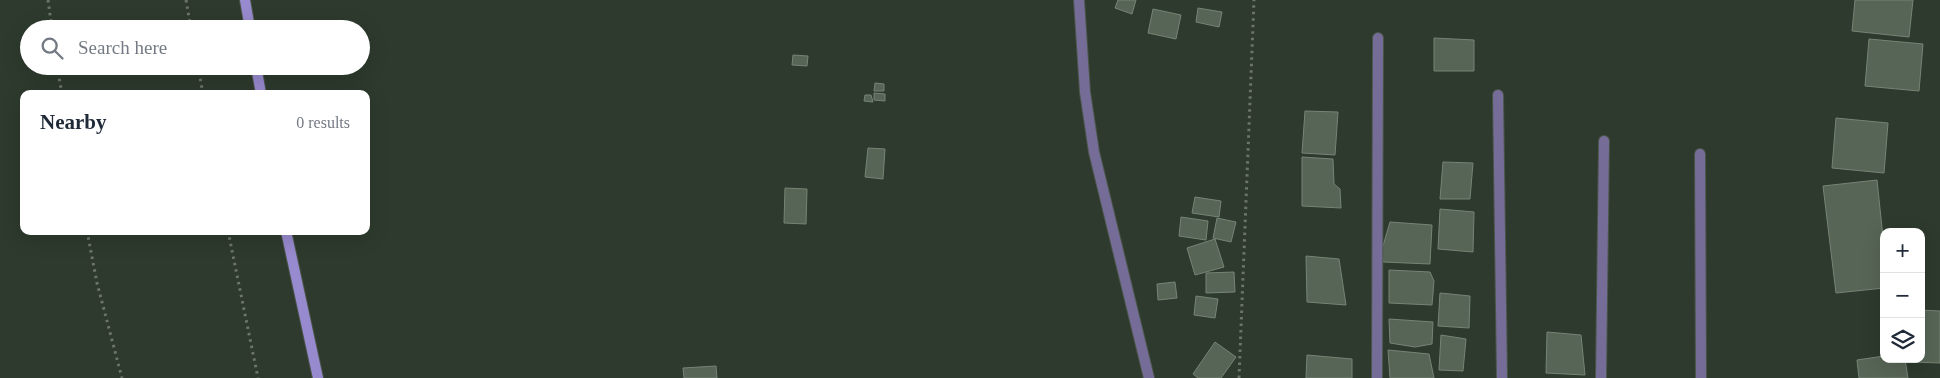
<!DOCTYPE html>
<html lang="en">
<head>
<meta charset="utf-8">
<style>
  :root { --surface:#fff; --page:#f6f6f7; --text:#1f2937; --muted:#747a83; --line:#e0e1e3 }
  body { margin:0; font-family:"Times New Roman",serif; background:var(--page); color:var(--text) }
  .controls { position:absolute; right:15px; bottom:15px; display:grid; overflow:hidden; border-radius:10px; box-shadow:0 5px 20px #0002 }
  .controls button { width:45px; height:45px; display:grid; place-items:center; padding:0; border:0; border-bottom:1px solid var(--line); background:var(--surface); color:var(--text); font:25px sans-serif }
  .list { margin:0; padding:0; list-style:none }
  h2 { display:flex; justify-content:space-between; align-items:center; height:65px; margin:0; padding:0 20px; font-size:21px }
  h2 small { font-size:16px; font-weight:400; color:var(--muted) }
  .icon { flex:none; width:28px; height:28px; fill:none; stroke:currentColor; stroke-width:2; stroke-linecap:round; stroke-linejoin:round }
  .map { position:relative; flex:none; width:1940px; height:378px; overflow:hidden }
  .search { position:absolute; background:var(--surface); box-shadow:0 5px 20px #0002; left:20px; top:20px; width:350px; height:55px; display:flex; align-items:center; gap:12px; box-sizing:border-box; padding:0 18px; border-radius:28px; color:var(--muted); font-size:19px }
  .panel { position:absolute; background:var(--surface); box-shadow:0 5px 20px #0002; left:20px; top:90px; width:350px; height:145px; border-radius:10px }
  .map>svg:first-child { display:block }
  .building { fill:#576556; stroke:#768475 }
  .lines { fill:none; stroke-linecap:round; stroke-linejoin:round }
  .street-casing { stroke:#4b564a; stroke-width:12 }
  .secondary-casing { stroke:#4b564a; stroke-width:12 }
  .path { stroke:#6b756a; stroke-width:3; stroke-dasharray:2.5 4; stroke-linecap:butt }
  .street { stroke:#756d97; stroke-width:10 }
  .secondary { stroke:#988ace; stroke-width:10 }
</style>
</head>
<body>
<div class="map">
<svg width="1940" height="378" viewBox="0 0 1940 378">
  <rect width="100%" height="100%" fill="#2e3a2d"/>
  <g class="building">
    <path d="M1118,0H1136L1132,14L1115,8Z"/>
    <path d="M1855,0H1913L1909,37L1852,31Z"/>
    <path d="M1198,8L1222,12L1219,27L1196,22Z"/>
    <path d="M1153,9L1181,15L1176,39L1148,33Z"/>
    <path d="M1434,38L1474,40V71H1434Z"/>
    <path d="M1869,39L1923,44L1919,91L1865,86Z"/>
    <path d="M793,55L808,56L807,66L792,65Z"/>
    <path d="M875,83L884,84V91H874Z"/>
    <path d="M874,93L885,94V101L874,100Z"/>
    <path d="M865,95H871L873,102L864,101Z"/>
    <path d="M1305,111L1338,112L1335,155L1302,153Z"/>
    <path d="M1836,118L1888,123L1884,173L1832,168Z"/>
    <path d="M868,148L885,149L883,179L865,177Z"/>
    <path d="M1302,157L1333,159L1334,184L1340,189L1341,208L1302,206Z"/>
    <path d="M1443,162L1473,163L1470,199H1440Z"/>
    <path d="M1877,180L1884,247V288L1836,293L1823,186Z"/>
    <path d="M785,188L807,189L806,224L784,223Z"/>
    <path d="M1195,197L1221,201L1219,217L1192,213Z"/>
    <path d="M1440,209L1474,212L1473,252L1438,249Z"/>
    <path d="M1181,217L1208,221L1206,240L1179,236Z"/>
    <path d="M1217,218L1236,222L1231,242L1213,238Z"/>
    <path d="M1390,222L1432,225L1430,264L1383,262L1382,249Z"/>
    <path d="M1215,239L1224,267L1195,275L1187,248Z"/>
    <path d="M1306,256L1339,259L1346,305L1307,302Z"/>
    <path d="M1389,270L1430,272L1434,281L1432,305L1389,303Z"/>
    <path d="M1234,272L1235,292L1206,293V273Z"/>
    <path d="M1175,282L1177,298L1158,300L1157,284Z"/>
    <path d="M1440,293L1470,296L1469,328L1438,326Z"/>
    <path d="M1196,296L1218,299L1215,318L1194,315Z"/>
    <path d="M1921,310L1940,311V363L1912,362V359H1921Z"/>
    <path d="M1389,319L1433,322L1432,344L1415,347L1390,343Z"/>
    <path d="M1547,332L1581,335L1585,375L1546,373Z"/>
    <path d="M1441,335L1466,339L1463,371L1439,370Z"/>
    <path d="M1215,342L1236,357L1221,378H1198L1193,374Z"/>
    <path d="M1388,350L1429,354L1434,378H1390Z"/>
    <path d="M1307,355L1352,359V378H1306Z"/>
    <path d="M1884,356V359H1905L1908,378H1859L1857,360Z"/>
    <path d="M716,366L717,378H684L683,368Z"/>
  </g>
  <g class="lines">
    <defs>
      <g id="street">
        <path d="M1079,0L1085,92L1094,152L1149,378"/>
        <path d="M1498,95L1502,378"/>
        <path d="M1700,154L1701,378"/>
        <path d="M1377,378L1378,38"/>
        <path d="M1601,378L1604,141"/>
      </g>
      <g id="secondary">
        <path d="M245,0L250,29"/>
        <path d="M256,66L261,94"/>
        <path d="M286,231L318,378"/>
      </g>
    </defs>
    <use href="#street" class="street-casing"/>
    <use href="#secondary" class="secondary-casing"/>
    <g class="path">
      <path d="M48,0L52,29"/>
      <path d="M186,0L191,29"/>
      <path d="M57,66L62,94"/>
      <path d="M198,66L203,94"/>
      <path d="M87,231L97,283L122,378"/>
      <path d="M228,231L258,378"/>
      <path d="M1239,378L1254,0"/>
    </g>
    <use href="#street" class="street"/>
    <use href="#secondary" class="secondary"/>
  </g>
</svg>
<div class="controls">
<button>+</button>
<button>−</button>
<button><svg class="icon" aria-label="layers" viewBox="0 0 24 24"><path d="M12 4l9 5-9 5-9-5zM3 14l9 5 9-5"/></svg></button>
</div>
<div class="search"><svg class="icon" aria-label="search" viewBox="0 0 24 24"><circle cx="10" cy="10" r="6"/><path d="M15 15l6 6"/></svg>Search here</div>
<section class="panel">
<h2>Nearby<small>0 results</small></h2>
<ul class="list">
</ul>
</section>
</div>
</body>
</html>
